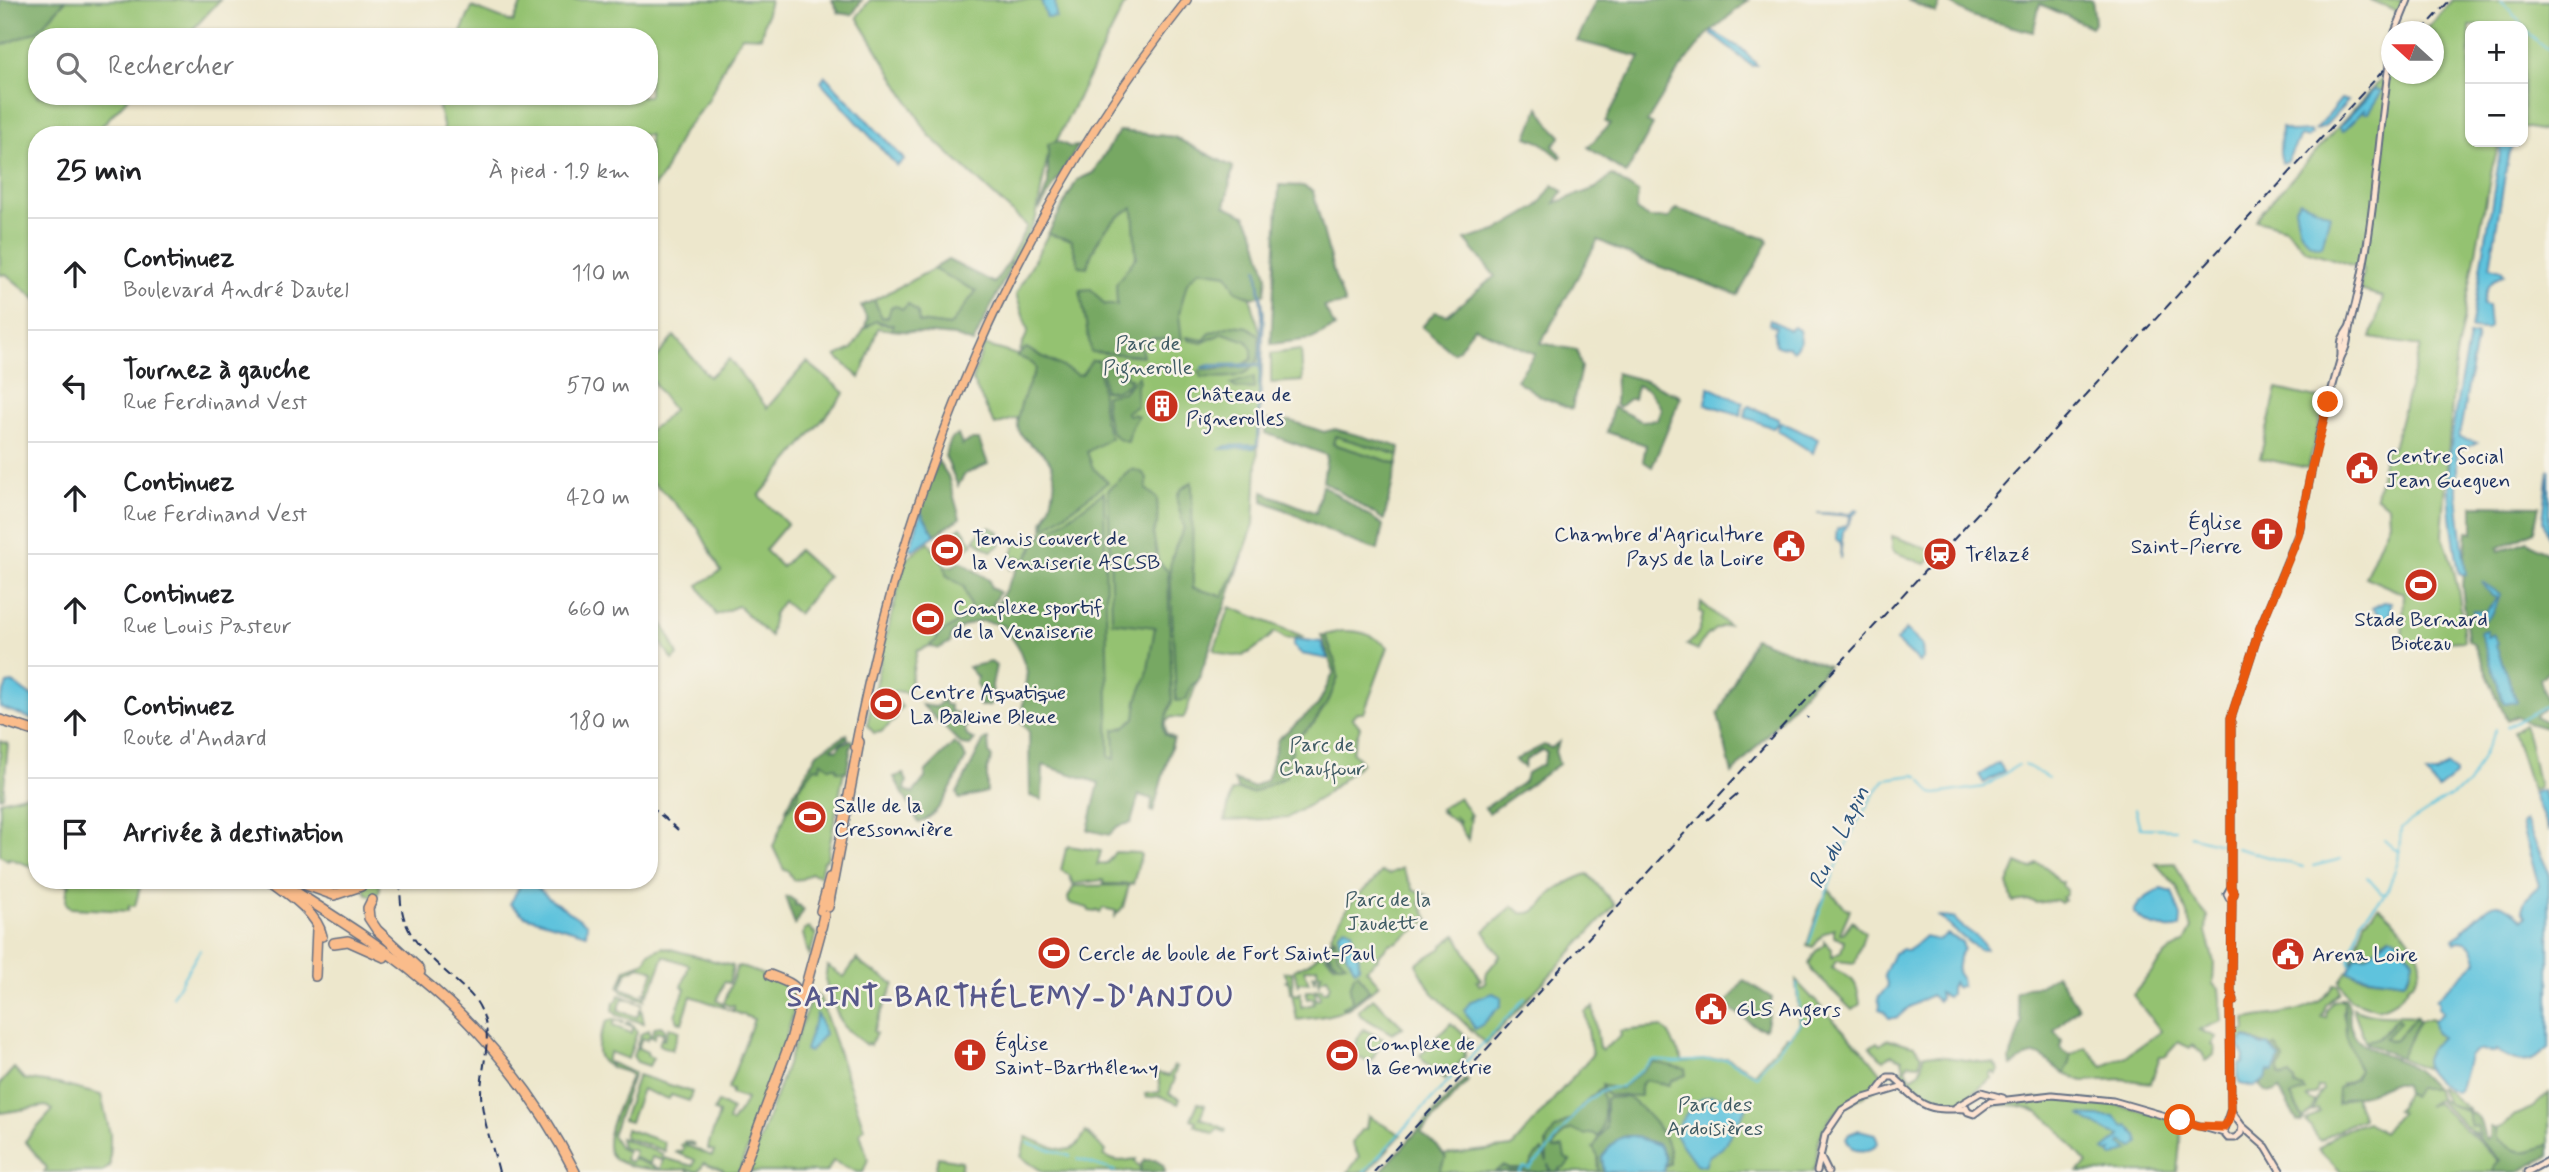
<!DOCTYPE html>
<html lang="fr">
<head>
<meta charset="utf-8">
<style>
  :root { --surface:#fff; --page:#f2f2f2; --text:#202124; --muted:#757577; --line:#e0e0e0 }
  body { margin:0; font-family:Mynerve,sans-serif; background:var(--page); color:var(--text) }
  .controls { position:absolute; right:21px; top:21px; display:grid; overflow:hidden; border-radius:14px; box-shadow:0 2px 5px #0004 }
  .controls button { width:63px; height:63px; display:grid; place-items:center; padding:0; border:0; border-bottom:2px solid var(--line); background:var(--surface); color:var(--text); font:35px sans-serif }
  .compass { position:absolute; left:2381px; top:21px; width:63px; height:63px; border-radius:50%; background:var(--surface); box-shadow:0 2px 5px #0004; rotate:291deg }
  .stop { position:absolute; width:21px; height:21px; margin:-16px; border:5px solid #ea580c; border-radius:50%; background:#fff }
  .stop.end { background:#ea580c; border-color:#fff; box-shadow:0 2px 7px #0008 }
  .list { margin:0; padding:0; list-style:none }
  h2 { display:flex; justify-content:space-between; align-items:center; height:91px; margin:0; padding:0 28px; font-size:30px }
  h2 small { font-size:23px; font-weight:400; color:var(--muted) }
  .list li { display:grid; grid-template-columns:46px 1fr auto; gap:21px; align-items:center; box-sizing:border-box; height:112px; padding:0 28px; border-top:2px solid var(--line) }
  .list b { display:block; font-size:26px; white-space:nowrap }
  .list p { margin:0; font-size:23px; white-space:nowrap; color:var(--muted) }
  .list em { font-size:23px; font-style:normal; color:var(--muted) }
  .icon { flex:none; width:38px; height:38px; fill:none; stroke:currentColor; stroke-width:2; stroke-linecap:round; stroke-linejoin:round }
  .map { position:relative; flex:none; width:2549px; height:1172px; overflow:hidden }
  .search { position:absolute; background:var(--surface); box-shadow:0 2px 5px #0004; left:28px; top:28px; width:630px; height:77px; display:flex; align-items:center; gap:18px; box-sizing:border-box; padding:0 24px; border-radius:28px; color:var(--muted); font-size:26px }
  .panel { position:absolute; background:var(--surface); box-shadow:0 2px 5px #0004; left:28px; top:126px; width:630px; height:763px; border-radius:28px }
  .map>svg:first-child { display:block }
  .green { fill:#94c271; stroke:#587868; stroke-width:2 }
  .forest { fill:#77a863; stroke:#496c60; stroke-width:2 }
  .water { fill:#5fc3dd; stroke:#3d799e; stroke-width:2 }
  .lines { fill:none; stroke-linecap:round; stroke-linejoin:round }
  .stream { stroke:#5fc3dd; stroke-width:2 }
  .secondary-casing { stroke:#646f84; stroke-width:9 }
  .primary-casing { stroke:#646f84; stroke-width:10 }
  .highway-casing { stroke:#646f84; stroke-width:12 }
  .secondary { stroke:#fde4d1; stroke-width:5 }
  .primary { stroke:#fabc8b; stroke-width:7 }
  .highway { stroke:#fabc8b; stroke-width:9 }
  .rail { stroke:#1b2f5e; stroke-width:2; stroke-dasharray:10 5; stroke-linecap:butt }
  .route { stroke:#ea580c; stroke-width:9 }
  .labels { text-anchor:middle; stroke-width:5; stroke-linejoin:round; paint-order:stroke }
  .park-label { font-size:21px; fill:#3f5b64; stroke:#f7f3e8 }
  .poi-label { font-size:21px; fill:#1b2f5e; stroke:#f7f3e8; text-anchor:start }
  .water-label { font-size:23px; font-style:italic; fill:#2c547e; stroke:#f7f3e8 }
  .district-label { font-size:28px; font-weight:bold; letter-spacing:2px; fill:#57588b; stroke:#f7f3e8 }
</style>
</head>
<body>
<div class="map">
<svg width="2549" height="1172" viewBox="0 0 2549 1172">
  <rect width="100%" height="100%" fill="#f7f3e8"/>
  <filter id="ink" filterUnits="userSpaceOnUse"><feTurbulence type="fractalNoise" baseFrequency=".0143" numOctaves="2"/><feDisplacementMap in="SourceGraphic" scale="14" xChannelSelector="R" yChannelSelector="G"/><feConvolveMatrix kernelMatrix="1 2 1 2 8 2 1 2 1" color-interpolation-filters="sRGB"/></filter>
  <filter id="wash" filterUnits="userSpaceOnUse"><feTurbulence type="fractalNoise" baseFrequency=".00686" numOctaves="4" result="noise"/><feDisplacementMap in="SourceGraphic" scale="28" xChannelSelector="R" yChannelSelector="G"/><feGaussianBlur stdDeviation="1.57" result="paint"/><feColorMatrix in="noise" values="0 0 0 0 0 0 0 0 0 0 0 0 0 0 0 0 0 1.4 0 .05"/><feComposite in="paint" operator="in"/></filter>
  <g filter="url(#wash)">
    <rect width="100%" height="100%" fill="#ede7cc"/>
    <g class="green">
      <path d="M66,0H220L186,37H37V96H130L97,131V135H37V300L6,274L0,275V46L38,31Z"/>
      <path d="M523,0H770L761,37L742,36L728,58L708,101L682,133L663,175L649,193V135H442L444,130L436,96H649V37H459L472,7L513,23Z"/>
      <path d="M870,0H1127L1055,144H1050L1036,218L1013,262H1008L1027,226L929,135L857,17Z"/>
      <path d="M2369,0H2403L2397,12Z"/>
      <path d="M2453,0H2549V132L2523,127V26H2470V142H2500L2492,168L2455,362L2442,535C2457,572 2461,602 2464,641L2402,644L2404,594L2365,577L2389,522L2388,506L2376,496L2386,447L2393,448L2420,346L2371,338L2383,297L2360,290L2363,269L2305,250L2285,228L2256,220L2258,216L2391,68L2392,74H2434V32L2425,31Z"/>
      <path d="M1119,131L1174,137L1233,167L1225,206L1263,343L1254,524L1185,715L1183,718L1171,717L1165,723L1166,733L1174,738L1162,779L1101,754L1043,532V522L1074,456L1019,431L1017,418L995,425L972,380L984,345L1028,358L1020,351L1028,331L1016,294L1077,180L1093,173Z"/>
      <path d="M933,269L977,291L950,326L919,322L903,309L887,317L882,318L874,300Z"/>
      <path d="M876,321L881,324L893,325L892,330L878,328L860,378L836,356L852,349L865,328Z"/>
      <path d="M674,336L709,377L729,359L767,408L807,362L845,393L759,496L787,524L765,550L782,567L798,550L828,577L798,614L783,601L774,614L770,636L738,606L716,615L698,585L721,571L698,528L663,491L649,480V430L659,424L673,410C643,368 642,376 674,336Z"/>
      <path d="M1301,350L1303,381L1271,383V354Z"/>
      <path d="M2277,389L2325,400L2308,468L2260,458Z"/>
      <path d="M1335,436L1399,455L1397,464L1333,444Z"/>
      <path d="M961,527L973,544L962,552L950,535Z"/>
      <path d="M990,527L1000,532L998,535L986,532V533L1002,537L1000,545L991,551L974,540L982,530Z"/>
      <path d="M1892,536L1935,551L1932,555L1933,556L1926,564C1917,563 1905,555 1894,552L1892,547Z"/>
      <path d="M1031,538H1035L1036,541L1025,561L1017,556L1010,570V559L1018,539L1030,545Z"/>
      <path d="M929,542L945,566L947,575L964,587L972,613L929,646L917,651L908,693L896,691L891,693L902,707L895,715L897,718L881,732L874,733L867,725L883,648L906,559Z"/>
      <path d="M1701,602L1728,625C1713,627 1704,637 1697,650L1687,645C1699,636 1701,627 1703,613L1700,612Z"/>
      <path d="M1230,607L1305,637L1286,639L1275,632C1255,650 1241,665 1214,650Z"/>
      <path d="M649,611C664,620 671,640 678,655L673,660L649,626Z"/>
      <path d="M1342,631C1361,630 1373,635 1388,647L1364,713H1356L1352,717L1360,727L1352,751L1362,763L1322,797L1287,818L1225,821L1231,792L1238,790L1252,793L1265,787L1287,759L1291,742L1313,724L1329,700L1338,677L1335,660L1325,635Z"/>
      <path d="M2524,725C2532,745 2533,765 2539,786L2532,791L2513,732Z"/>
      <path d="M0,741L8,744L3,796L0,797Z"/>
      <path d="M819,755L844,771L827,859L823,861L820,876L811,873L802,879L793,880L788,871L784,870L773,847L794,793Z"/>
      <path d="M28,794L29,808L32,807L37,835V873L33,867L9,858L8,860L0,855V801Z"/>
      <path d="M1459,797L1470,814L1468,818L1471,816L1468,840L1458,824L1460,822L1454,816L1458,821L1457,823L1440,811L1445,812L1440,809Z"/>
      <path d="M1069,846L1101,851L1097,865L1107,863L1115,852L1139,853L1141,855L1133,884H1104L1103,880L1073,884L1069,875L1061,870L1066,849Z"/>
      <path d="M2017,863L2031,869L2037,863C2049,866 2052,874 2058,882H2063L2062,886L2067,889L2065,896L2062,897L2065,900L2061,903L2057,900L2036,903L2030,900L2013,902L2008,884Z"/>
      <path d="M2175,863L2191,896L2207,916L2206,932L2214,962L2213,984L2219,989L2222,1021L2199,1030L2217,1037L2212,1045L2215,1046L2214,1055L2206,1061L2202,1053L2192,1045L2190,1048L2178,1042L2166,1056H2160L2151,1083L2121,1079L2083,1081L2064,1074L2070,1063L2071,1055L2085,1047L2103,1066L2126,1056L2161,1031L2133,995L2166,954L2185,942L2192,928L2177,887L2156,864Z"/>
      <path d="M1402,868L1413,889L1427,895L1419,902L1429,920L1397,942L1389,944L1377,957L1378,959L1366,969L1379,984C1345,1015 1341,1014 1297,1020L1292,993H1289L1291,992L1288,981H1286L1288,979L1284,972H1292L1293,993L1297,995L1301,992V1007L1314,1004L1313,998L1308,999L1306,991H1315L1316,1000L1320,998L1319,992H1316L1315,989L1322,988L1323,992L1328,990L1330,984L1327,977L1320,980L1319,985L1318,979L1322,974L1316,975L1314,982L1313,975L1318,974L1317,967L1304,970L1309,983L1299,982L1298,985L1294,970L1307,964L1322,952L1335,965L1324,949L1333,937L1331,935C1337,924 1345,912 1350,904C1359,891 1374,885 1381,872L1389,874Z"/>
      <path d="M1588,874L1615,905L1486,1044L1431,991L1416,964L1442,948V946L1456,935L1481,980L1477,981L1479,985L1485,983L1487,972L1500,956L1484,931L1513,906L1521,913C1535,915 1542,906 1548,897C1553,889 1579,876 1588,874Z"/>
      <circle cx="372" cy="888" r="8"/>
      <path d="M59,880H142L135,906H129L128,911L71,908L66,903L67,890L70,884H55Z"/>
      <path d="M1129,885L1123,907L1115,916L1116,911L1103,908L1100,913L1097,910L1096,912L1089,911L1088,908L1069,903L1068,898L1074,886Z"/>
      <path d="M1829,890L1845,908L1850,910L1840,933H1843L1852,921L1865,932L1855,963L1836,961L1832,968C1853,979 1857,979 1860,1004L1852,1010L1812,971L1809,964L1815,952L1824,945V941L1832,949V957L1841,952L1844,940L1834,937V928L1823,934L1813,947L1807,945L1820,905Z"/>
      <path d="M2379,907C2392,915 2418,947 2421,962C2422,968 2416,978 2413,983L2409,985C2403,998 2391,1005 2377,1009L2350,1000L2340,981L2347,971L2358,976L2404,982L2409,975L2412,959L2398,940L2390,936L2367,956L2359,955L2351,962L2365,921Z"/>
      <path d="M809,928L816,935L809,957L803,934L804,930Z"/>
      <path d="M663,947L733,966L729,983L724,982L717,1001L722,1003L725,1008L691,996L682,1023L678,1021L675,1015L685,989L682,987L689,965L664,956L653,985L647,995L644,992H646L654,971L640,966L627,972L621,988L645,997V1000L624,993L619,987L626,969L645,962L649,953Z"/>
      <path d="M857,959L864,966L894,984L873,1031L876,1033L870,1045L868,1043L866,1045L844,1027L839,1018L825,980L827,966L844,977Z"/>
      <path d="M740,966L790,985L798,997L775,1074L739,1172H722L723,1170L704,1163L698,1172L691,1170L688,1172V1169C668,1171 606,1172 608,1144C608,1125 624,1095 631,1076L629,1073L610,1067L611,1063L634,1073L612,1135L620,1148L627,1152L625,1160L631,1162L632,1158L660,1169L664,1158L693,1166L695,1160L675,1152L683,1151L684,1148L681,1145L685,1141L693,1143L694,1145L686,1143L685,1145L712,1156L714,1151L708,1149C709,1137 717,1126 719,1113L714,1111L718,1102L732,1110L728,1121L732,1123C736,1114 741,1113 746,1099L731,1094L732,1090L728,1089L754,1019L727,1009L734,1010V1005L729,1006L724,1003L737,967Z"/>
      <path d="M1796,981L1866,1054L1881,1073C1880,1098 1852,1096 1835,1113C1825,1123 1818,1138 1817,1152C1816,1160 1818,1165 1812,1172H1382L1437,1146L1443,1155L1512,1147L1592,1055L1585,1012L1593,1007L1599,1048L1602,1050L1621,1036L1620,1031L1662,1027L1669,1034L1683,1062L1727,1058L1754,1073L1786,1036L1789,1037L1800,1025Z"/>
      <path d="M2335,984L2339,985L2340,992L2326,1005L2322,1017L2326,1018L2327,1010L2334,1001L2342,999L2344,1002L2343,1014L2359,1070L2355,1079L2342,1084L2338,1103L2354,1095L2363,1119L2345,1126L2320,1141L2306,1121L2320,1112L2318,1109L2313,1111L2319,1094L2323,1090L2322,1087H2318L2316,1093L2307,1097L2311,1101H2315L2312,1110L2301,1122L2303,1118L2291,1096L2302,1087L2297,1088L2295,1081L2279,1075L2278,1069L2284,1060L2274,1046L2272,1048L2246,1037L2241,1041H2233V1033L2246,1031L2245,1019C2276,1013 2317,1015 2335,984Z"/>
      <path d="M813,993L820,998L864,1128L860,1133L868,1159L863,1172H857L833,1161L827,1172H748Z"/>
      <path d="M619,995L643,1004L623,998L618,1010L637,1017L641,1008L644,1023L617,1015L613,1011L614,1002L617,1001Z"/>
      <path d="M1373,998L1403,1027L1391,1033L1361,1016L1358,1011Z"/>
      <path d="M2353,1008C2373,1018 2394,1014 2416,1016L2396,1040L2391,1041L2385,1038L2394,1020L2378,1039L2365,1041Z"/>
      <path d="M2430,1018L2434,1020L2435,1032L2441,1037L2426,1056L2429,1070L2400,1058L2407,1040L2419,1021Z"/>
      <path d="M613,1019L623,1021L622,1024V1022L615,1020L613,1026L631,1033L634,1027L626,1024L625,1026L627,1022L634,1026L637,1032L628,1059L610,1052L606,1061L610,1063L608,1066C590,1056 600,1037 606,1022Z"/>
      <path d="M1451,1023L1470,1040L1464,1047L1465,1057L1445,1079L1424,1061L1420,1055Z"/>
      <path d="M661,1026L665,1030L662,1039L664,1040L669,1027L679,1031L672,1050L659,1045L663,1033L657,1031L654,1038L651,1037L655,1027Z"/>
      <path d="M1363,1029L1383,1039L1370,1063L1350,1053Z"/>
      <path d="M649,1030L650,1036L647,1040L642,1038L638,1048L647,1052L648,1056L653,1058L649,1066L637,1062L633,1056L641,1034Z"/>
      <path d="M1887,1039L1914,1046L1922,1055L1919,1064L1908,1063L1906,1069L1911,1078L1919,1073L1925,1054L1994,1064L1999,1070L1996,1075L1993,1072L1990,1075L1992,1078L1960,1103C1934,1101 1913,1096 1899,1073L1904,1068L1902,1059L1892,1055L1883,1060L1870,1047L1877,1042L1880,1045Z"/>
      <path d="M1174,1066L1177,1067L1173,1078L1175,1079L1169,1094L1180,1099L1178,1104L1160,1096L1146,1098L1145,1094L1160,1092L1158,1073L1169,1076Z"/>
      <path d="M14,1068L24,1079L58,1084L101,1095L110,1134V1166L102,1172H44L47,1168L25,1141L53,1110L46,1106L0,1113V1084Z"/>
      <path d="M638,1075L692,1092L689,1101L671,1095L669,1099L658,1095L659,1094L657,1095L642,1089L630,1122L623,1120Z"/>
      <path d="M2437,1086L2447,1092L2470,1111L2448,1104L2467,1112L2478,1127L2481,1137L2471,1131L2440,1102L2441,1100L2447,1103Z"/>
      <path d="M2418,1088H2435L2440,1099L2427,1106L2437,1103L2499,1161L2493,1172H2341L2318,1149L2341,1131L2367,1122L2383,1133L2400,1112L2395,1110L2399,1107L2406,1092L2408,1094Z"/>
      <path d="M2549,1093V1145C2523,1154 2519,1156 2497,1138L2496,1129L2503,1126L2515,1115L2532,1108Z"/>
      <path d="M2035,1098C2093,1098 2127,1105 2182,1123L2177,1172H2078L2087,1163C2055,1129 2046,1099 1993,1106L1992,1104Z"/>
      <path d="M1198,1103L1205,1105L1200,1118L1226,1129L1225,1132L1217,1129L1214,1134L1195,1125L1196,1121L1191,1119Z"/>
      <path d="M1368,1116L1401,1135L1367,1172H1348L1359,1157L1352,1143L1363,1129H1366Z"/>
      <path d="M626,1129L664,1142L665,1151L624,1137Z"/>
      <path d="M1086,1132L1106,1151L1104,1156C1120,1164 1121,1160 1136,1159L1135,1161L1141,1169L1140,1172H1043L1021,1157L1026,1137C1039,1141 1065,1156 1076,1146C1080,1142 1083,1136 1086,1132Z"/>
      <path d="M620,1138L663,1154L661,1160L652,1157L650,1164L633,1157L635,1151L622,1148Z"/>
      <path d="M938,1157L962,1161L960,1172H935Z"/>
    </g>
    <g class="forest">
      <path d="M0,0H66L38,31L0,46Z"/>
      <path d="M832,0H862L852,15L839,13Z"/>
      <path d="M1596,0H1748L1706,36L1676,74L1647,122L1653,125L1626,174L1588,147L1610,124L1605,122L1640,57L1577,41Z"/>
      <path d="M1907,0H1941L1936,13Z"/>
      <path d="M1945,0H2092L2095,21L2091,27L2040,4L2033,32L1971,16Z"/>
      <path d="M1539,107L1552,127L1561,136L1553,146L1562,156L1560,158L1542,143L1527,137Z"/>
      <path d="M1119,131L1174,137L1233,167L1225,206L1245,215L1254,231L1267,276L1265,293L1253,298L1236,291L1227,274L1199,270L1187,283L1179,314L1182,341L1152,338L1140,344L1143,356L1091,352L1080,290L1091,289L1105,305H1117L1116,284L1136,257L1133,208C1108,219 1095,241 1087,267L1079,266L1071,240L1048,234L1077,180L1093,173Z"/>
      <path d="M1057,141L1070,147L1078,146L1039,210L1048,184V144Z"/>
      <path d="M1612,175L1638,193L1636,210L1648,218H1669L1677,209L1767,239L1768,243L1738,295L1644,261L1598,240L1541,343L1577,350L1581,367L1572,409L1542,397L1516,380L1535,354L1474,327L1459,349L1453,353L1422,327L1435,312L1447,315L1495,276L1465,240L1496,231L1537,207L1553,185L1563,191L1555,203L1596,188Z"/>
      <path d="M1279,185L1303,186L1313,191L1334,274L1345,304L1324,307L1335,327L1312,339L1271,344Z"/>
      <path d="M948,260L994,283L1008,263L1013,262L973,343L954,336L892,330L893,325L876,321L865,328L867,319L861,306L874,300L882,318L888,317L891,307L896,306L903,309L908,304L918,313L919,322L950,326L976,291L933,269Z"/>
      <path d="M1232,325L1248,327L1259,335C1259,342 1260,352 1258,358C1250,381 1220,378 1201,377L1199,371L1239,367L1252,359V350L1247,341L1223,333L1202,343L1188,340L1187,337L1204,340L1210,333Z"/>
      <path d="M1026,348L1078,375L1082,374L1092,360H1099L1104,419L1111,438L1087,452L1093,468L1108,482L1046,528L1045,524C1051,502 1064,472 1043,453C1035,447 1023,440 1019,431C1013,415 1029,384 1036,369L1033,363L1017,356Z"/>
      <path d="M1109,357L1110,366L1115,367V371H1126V377L1131,378C1126,390 1116,391 1104,391L1102,358Z"/>
      <path d="M1616,373L1650,382L1681,397L1652,467L1643,461L1646,445L1607,432L1613,407L1641,421L1657,420L1661,408L1648,390L1637,385L1634,399H1629L1619,407L1615,404Z"/>
      <path d="M1138,376L1139,382L1136,385L1137,406L1126,412L1128,415L1133,414L1138,416L1131,428L1128,442C1106,440 1106,412 1105,395L1123,392Z"/>
      <path d="M1254,377V389L1236,388L1230,384Z"/>
      <path d="M1266,420L1291,421L1324,432L1335,429L1400,447L1399,455L1335,436L1333,444L1397,464L1384,520L1323,481L1327,455L1265,433Z"/>
      <path d="M958,435L962,445L971,440H979L988,464L965,474L958,486L945,456L951,439Z"/>
      <path d="M938,461L948,476L960,518L935,535L919,509Z"/>
      <path d="M1132,469L1143,473L1147,479L1146,489L1157,498L1158,522L1153,533L1158,561L1168,571L1172,701L1163,727L1165,734L1173,739L1153,812L1151,811L1152,799L1139,795L1131,823L1118,826L1109,835L1088,830L1099,783L1043,765L1042,800L1030,796L1029,732L1021,722L1027,671L1018,647L1004,626C979,618 974,620 952,633L950,642L938,649L929,646L937,639V636L972,613L964,587L946,575L945,566H953L960,561L989,580L991,588L999,592L992,605L996,607L1022,559L1025,561L1043,532L1046,534L1104,492L1109,757L1115,759L1114,730L1124,727L1135,718L1137,700L1147,675L1155,627L1112,622L1108,490Z"/>
      <path d="M1192,482L1193,588L1223,596L1243,556L1198,681L1192,685L1186,700L1176,701L1170,566L1175,548L1184,528C1181,507 1166,495 1192,482Z"/>
      <path d="M1322,485L1383,525L1378,550C1337,539 1302,515 1263,501V492L1316,513Z"/>
      <path d="M2473,505L2539,506L2534,531L2498,548L2499,551L2528,541C2535,547 2545,550 2549,557V670L2540,679L2548,705L2535,716L2549,723V729L2528,723L2517,716L2507,721L2474,644L2468,640L2462,586L2467,532L2473,533Z"/>
      <path d="M1321,635H1325L1335,660L1338,677L1329,700L1313,724L1291,742C1294,748 1292,754 1287,759L1286,777L1252,793L1238,790L1234,780L1252,787L1267,780L1278,739L1318,705L1334,672Z"/>
      <path d="M1754,638L1828,666L1732,774L1718,715Z"/>
      <path d="M991,662L996,666L992,685L993,699L989,706H980L982,696L976,684L977,677L968,667Z"/>
      <path d="M944,699L945,705H950V711L973,718L965,729L967,736L975,740L970,746L962,745L922,705L936,707Z"/>
      <path d="M847,734L848,738L832,748L837,750L841,744L852,740L854,744L850,747C851,757 847,762 847,772L837,771L836,767H829L821,761L820,768L815,767L799,788V796L788,810L786,809L817,753Z"/>
      <path d="M988,739L989,752L992,758L987,769V792L959,799L957,793L984,740Z"/>
      <path d="M1559,742L1555,751L1559,764L1489,813L1485,808L1525,781L1527,773L1543,764L1547,752L1542,750L1526,760L1524,767L1515,760L1544,745L1551,748Z"/>
      <path d="M954,743L963,751L966,758C956,778 941,816 919,823L894,777L903,774L907,781L905,790L913,793L925,778L926,771Z"/>
      <path d="M785,897H789L796,902L795,905H799L804,910L795,925Z"/>
      <path d="M1335,938L1338,955L1346,964H1337L1330,955L1328,947Z"/>
      <path d="M1358,973L1369,991L1344,1010L1342,1007L1352,1001L1350,988L1354,975Z"/>
      <path d="M2056,974L2078,1007L2054,1031L2062,1040L2060,1047L2064,1052L2071,1055L2070,1063L2064,1074C2038,1055 2041,1046 2011,1066L2010,1059L2022,1021L2015,994L2027,987L2040,986Z"/>
      <path d="M1744,980L1772,998L1765,1029L1757,1027L1725,1005Z"/>
      <path d="M2341,998H2345C2355,1012 2343,1022 2357,1038C2372,1055 2397,1057 2415,1069C2422,1074 2428,1082 2435,1088H2418L2411,1096L2406,1092L2404,1085C2389,1081 2384,1087 2371,1093C2358,1098 2350,1094 2337,1104L2338,1088L2355,1079L2359,1070L2346,1036L2344,1003Z"/>
      <path d="M2416,1016L2419,1021L2400,1058L2366,1043L2367,1040L2378,1039L2397,1018L2400,1022L2385,1038L2391,1041L2396,1040Z"/>
      <path d="M2275,1045L2284,1059L2278,1069L2279,1075L2283,1077L2290,1075L2295,1081V1086L2303,1088L2305,1091L2291,1096L2303,1119L2301,1122L2297,1121L2279,1089L2273,1093L2266,1092L2259,1085L2267,1077V1071L2273,1072L2280,1059L2272,1048Z"/>
      <path d="M1653,1062L1685,1069L1686,1075L1671,1081L1669,1085L1645,1080L1640,1086V1096L1609,1095L1604,1092L1602,1085L1620,1089Z"/>
      <path d="M1465,1079L1468,1081L1421,1133L1437,1146L1446,1158L1439,1172H1380Z"/>
      <path d="M1601,1089C1605,1103 1606,1125 1598,1137L1593,1133L1584,1135L1572,1129L1565,1132L1553,1147L1554,1149L1563,1147L1565,1158L1570,1161L1565,1167L1559,1169L1560,1172H1551L1548,1164L1549,1172H1494L1503,1166L1510,1169H1528L1535,1156L1542,1151L1547,1161L1546,1143L1554,1130L1572,1118L1589,1098Z"/>
      <path d="M1628,1097C1648,1113 1672,1135 1670,1164L1666,1167L1665,1156L1658,1144C1624,1134 1625,1129 1602,1157L1604,1172H1599L1598,1157L1593,1148L1606,1127V1098Z"/>
      <path d="M2467,1112C2485,1116 2479,1126 2486,1139L2490,1137V1127L2496,1129L2497,1138C2520,1157 2522,1153 2549,1145V1156L2519,1172H2493L2495,1165L2500,1160L2470,1131L2480,1136L2477,1126H2471Z"/>
      <path d="M1145,1160H1155L1163,1165L1165,1172H1140L1141,1164Z"/>
    </g>
    <g class="water">
      <path d="M1041,0H1055L1056,17L1047,18Z"/>
      <path d="M1713,32L1742,49L1757,65L1752,66L1712,35Z"/>
      <path d="M825,76L902,157L904,160L897,166L821,82Z"/>
      <path d="M2375,89L2382,91L2368,113H2364V110L2343,131L2339,127Z"/>
      <path d="M2341,99L2348,101L2324,127L2315,131Z"/>
      <path d="M2281,128L2293,132L2310,131L2312,134L2307,138L2300,136L2287,161L2282,163L2280,153Z"/>
      <path d="M2502,142H2515L2508,156L2490,267L2502,270L2504,274C2489,282 2485,289 2483,305L2488,306L2490,327L2487,330L2471,329Z"/>
      <path d="M2300,201L2330,214L2322,246C2301,245 2298,226 2295,207Z"/>
      <path d="M1257,267L1264,314L1258,445L1255,448L1221,449L1226,446L1257,445L1260,366L1201,368L1209,365L1260,364L1262,315Z"/>
      <path d="M1770,319L1789,330L1793,327L1799,330L1801,341L1793,351L1788,346L1779,347L1775,344L1774,332L1776,326L1769,324Z"/>
      <path d="M2477,335L2459,437L2477,442L2459,451L2457,454V496L2466,575L2459,573C2454,539 2448,506 2449,471C2451,425 2461,381 2469,336Z"/>
      <path d="M1709,387L1743,403L1741,415L1705,404Z"/>
      <path d="M1749,406L1778,419L1779,423L1773,428L1745,417L1747,407Z"/>
      <path d="M1781,422L1818,439L1813,453L1777,430Z"/>
      <path d="M2549,469V539L2543,520Z"/>
      <path d="M919,509L935,535L913,550L910,548L920,516Z"/>
      <path d="M1855,509L1858,510C1850,516 1851,525 1843,530L1840,559L1841,543L1836,539L1837,529L1847,525L1851,516L1817,513L1851,514Z"/>
      <path d="M2482,582L2500,594C2496,608 2492,621 2476,622L2473,611L2486,612L2498,598L2492,596Z"/>
      <path d="M2384,602H2391L2390,614L2384,619L2372,608Z"/>
      <path d="M1906,630L1922,645L1923,658L1919,662L1896,641Z"/>
      <path d="M2486,630L2487,637L2493,634L2498,644L2496,646L2517,702L2504,704L2480,632Z"/>
      <path d="M1295,639L1321,642L1328,659L1302,654L1293,646Z"/>
      <path d="M13,683L37,700V721L0,707V701L7,684Z"/>
      <path d="M1999,763L2004,771L1984,783L1979,775Z"/>
      <path d="M2448,765L2455,772V776L2438,789L2426,774H2436Z"/>
      <path d="M2542,790L2549,804V832L2533,793Z"/>
      <path d="M2525,820L2549,873V1048C2527,1068 2520,1063 2496,1051L2493,1053C2485,1049 2476,1050 2469,1056L2460,1089L2457,1092C2444,1090 2420,1072 2426,1056C2429,1050 2436,1043 2441,1037L2435,1032L2433,1021L2443,1012L2438,1008L2439,1003L2436,999L2477,961C2475,950 2472,942 2460,941L2454,944L2453,939L2462,933L2463,929C2491,907 2491,891 2523,919L2526,916L2522,910L2525,900L2539,886L2521,824Z"/>
      <path d="M523,880H529L550,899L587,924L586,934L525,916L510,904Z"/>
      <path d="M2162,889L2172,892L2181,917L2180,927C2163,931 2145,925 2134,913C2137,901 2151,894 2162,889Z"/>
      <path d="M1939,917L1954,918C1963,931 1980,934 1986,949L1981,950L1968,942Z"/>
      <path d="M1345,927L1352,930C1353,945 1360,950 1359,967L1355,970L1339,940V932Z"/>
      <path d="M1947,934L1962,942L1964,949L1959,957L1957,972L1961,978L1962,985L1956,988L1953,982L1950,988V994L1947,997L1939,993L1940,998L1938,1001L1931,995L1909,1007L1897,1018H1889L1884,1011L1879,1009L1880,1005L1878,998L1888,986L1884,975L1894,953L1903,949L1908,951L1924,937L1938,940Z"/>
      <path d="M2391,936L2398,940L2413,960L2410,972L2404,982L2358,975L2348,972L2356,956H2367Z"/>
      <path d="M1493,993L1501,997V1005L1483,1024L1475,1029L1464,1010L1471,1001Z"/>
      <path d="M817,1014L825,1034L809,1052L805,1050Z"/>
      <path d="M2245,1037L2263,1046L2268,1045L2280,1058L2273,1072L2268,1071L2265,1079L2254,1087L2240,1084L2237,1076L2239,1065L2243,1063L2244,1057L2239,1046Z"/>
      <path d="M1711,1096L1724,1098L1734,1105L1744,1101L1747,1107L1722,1148L1709,1156L1705,1166L1696,1164L1672,1131C1690,1116 1686,1102 1711,1096Z"/>
      <path d="M2079,1115L2115,1117L2124,1127L2128,1125L2137,1136L2139,1143L2133,1148L2121,1141L2120,1144L2129,1150L2113,1157L2110,1154L2112,1151L2107,1152L2104,1150L2121,1136L2111,1133Z"/>
      <path d="M1859,1130L1875,1134L1878,1143C1874,1151 1861,1152 1853,1149L1846,1139L1849,1134Z"/>
      <path d="M1634,1136L1659,1145L1666,1159L1664,1172H1604L1602,1157C1612,1145 1616,1135 1634,1136Z"/>
    </g>
    <g class="lines">
      <g class="stream">
        <path d="M2501,0L2537,42L2549,49"/>
        <path d="M2507,727L2549,704"/>
        <path d="M2024,764L2048,778"/>
        <path d="M1922,780L1931,793L1936,794L1984,787L2018,765"/>
        <path d="M2135,809L2140,828L2176,829"/>
        <path d="M2190,836L2228,846"/>
        <path d="M2384,840L2394,849L2400,851"/>
        <path d="M2236,848L2303,867"/>
        <path d="M2313,866L2341,859"/>
        <path d="M2367,877L2381,893L2386,894L2398,862L2401,828L2468,785L2496,729"/>
        <path d="M1809,943C1828,886 1848,828 1885,779L1915,775L1920,777"/>
        <path d="M2351,964L2349,960L2362,919L2384,896"/>
        <path d="M172,997L200,950"/>
        <path d="M1792,1034L1801,1022L1797,984"/>
        <path d="M1028,1143L1070,1156"/>
        <path d="M1078,1159L1115,1171"/>
        <path d="M1364,1172L1525,998"/>
        <path d="M1519,1172L1524,1167L1529,1169C1536,1161 1553,1148 1555,1140C1573,1119 1591,1086 1621,1087L1653,1060L1676,1062L1726,1059L1757,1076L1761,1069L1790,1036"/>
      </g>
    </g>
  </g>
  <g filter="url(#ink)">
    <g class="lines">
      <defs>
        <g id="secondary">
          <path d="M2395,32L2408,0"/>
          <path d="M2341,357C2349,345 2347,335 2351,321C2376,231 2377,136 2392,44"/>
          <path d="M2231,887L2227,894L2229,898L2234,894L2231,887V718L2260,628L2299,532L2318,438L2341,357C2341,339 2340,341 2350,326"/>
          <path d="M2232,898L2231,991L2234,1000L2230,1004L2231,1109L2223,1132L2228,1138H2235L2241,1133L2242,1126"/>
          <path d="M1875,1094L1888,1077H1894L1904,1086"/>
          <path d="M1990,1102L2052,1095L2113,1101L2224,1133"/>
          <path d="M1956,1107L1981,1092L2003,1098"/>
          <path d="M1966,1107L1968,1112L1974,1114L1990,1102"/>
          <path d="M2231,1111L2242,1126L2266,1147L2281,1172"/>
          <path d="M1821,1158L1828,1172"/>
          <path d="M1817,1171L1825,1135L1842,1110L1861,1099L1901,1087C1908,1091 1913,1098 1920,1102C1935,1112 1949,1108 1966,1109"/>
          <path d="M2527,1172L2549,1160"/>
        </g>
        <g id="primary">
          <path d="M855,747C907,476 1015,217 1187,0"/>
          <path d="M820,911L829,878"/>
        </g>
        <g id="highway">
          <path d="M0,720L37,732"/>
          <path d="M270,880C289,894 317,913 322,936"/>
          <path d="M277,880C325,911 375,941 419,977C483,1029 538,1098 575,1172"/>
          <path d="M292,880L334,895L361,886"/>
          <path d="M372,900L368,908L369,918L377,930L417,967L420,972"/>
          <path d="M828,907L859,742"/>
          <path d="M821,928L824,915"/>
          <path d="M334,943L348,941L384,957"/>
          <path d="M770,975C786,982 802,984 798,1004"/>
          <path d="M315,976L317,929"/>
          <path d="M742,1172L791,1040L820,934"/>
        </g>
      </defs>
      <use href="#secondary" class="secondary-casing"/>
      <use href="#primary" class="primary-casing"/>
      <use href="#highway" class="highway-casing"/>
      <use href="#secondary" class="secondary"/>
      <use href="#primary" class="primary"/>
      <use href="#highway" class="highway"/>
      <g class="rail">
        <path d="M2421,32L2450,0"/>
        <path d="M1807,718L1808,717"/>
        <path d="M649,805L678,830"/>
        <path d="M1707,820L1738,793"/>
        <path d="M401,880C396,932 422,950 457,982C466,990 476,998 481,1010C494,1037 481,1066 481,1094C482,1119 493,1147 499,1172"/>
        <path d="M1374,1172L2392,61"/>
      </g>
    </g>
  </g>
  <g class="lines" filter="url(#ink)">
    <path class="route" d="M2180,1120L2198,1126L2223,1127L2228,1121L2231,1110L2230,1004L2234,1000L2231,991L2232,898L2234,894L2231,887V718L2260,628L2298,536L2312,467L2328,402"/>
  </g>
  <defs>
    <symbol id="building-disc" viewBox="-11 -11 22 22"><circle r="9.5" fill="#c8321e" stroke="#f7f3e8"/><path d="M-4-6H4V6H1V3H-1V6H-4ZM-2.5-4.3h1.7v1.8h-1.7ZM.8-4.3h1.7v1.8H.8ZM-2.5-1h1.7V.8h-1.7ZM.8-1h1.7V.8H.8Z" fill="#fff"/></symbol>
    <symbol id="civic-disc" viewBox="-11 -11 22 22"><circle r="9.5" fill="#c8321e" stroke="#f7f3e8"/><path d="M-.6-6.5H3V-4.5H.6V-3L4-1V1h2V6H-6V1h2V-1L-.6-3ZM-1.2 2.5V6h2.4V2.5Z" fill="#fff"/></symbol>
    <symbol id="church-disc" viewBox="-11 -11 22 22"><circle r="9.5" fill="#c8321e" stroke="#f7f3e8"/><path d="M-1.2-6h2.4v3.5h3.3v2.4h-3.3V6h-2.4V-.1h-3.3v-2.4h3.3Z" fill="#fff"/></symbol>
    <symbol id="stadium-disc" viewBox="-11 -11 22 22"><circle r="9.5" fill="#c8321e" stroke="#f7f3e8"/><path d="M0-5a6.5 5 0 1 0 0 10a6.5 5 0 1 0 0-10ZM-3.5-1.8h7v3.6h-7Z" fill="#fff"/></symbol>
    <symbol id="station-disc" viewBox="-11 -11 22 22"><circle r="9.5" fill="#c8321e" stroke="#f7f3e8"/><path d="M-3-6H3Q5-6 5-4V2Q5 4 3 4L4.5 6H3L1.5 4h-3L-3 6H-4.5L-3 4Q-5 4-5 2V-4Q-5-6-3-6ZM-3.5-4v3h7v-3ZM-3.5 1v1.5H-2V1ZM2 1v1.5H3.5V1Z" fill="#fff"/></symbol>
  </defs>
  <g fill-rule="evenodd">
    <use href="#building-disc" x="1143" y="387" width="38" height="38"/>
    <use href="#civic-disc" x="2343" y="449" width="38" height="38"/>
    <use href="#church-disc" x="2248" y="515" width="38" height="38"/>
    <use href="#civic-disc" x="1770" y="527" width="38" height="38"/>
    <use href="#stadium-disc" x="928" y="531" width="38" height="38"/>
    <use href="#station-disc" x="1921" y="535" width="38" height="38"/>
    <use href="#stadium-disc" x="2402" y="566" width="38" height="38"/>
    <use href="#stadium-disc" x="909" y="600" width="38" height="38"/>
    <use href="#stadium-disc" x="867" y="685" width="38" height="38"/>
    <use href="#stadium-disc" x="791" y="798" width="38" height="38"/>
    <use href="#stadium-disc" x="1035" y="934" width="38" height="38"/>
    <use href="#civic-disc" x="2269" y="935" width="38" height="38"/>
    <use href="#civic-disc" x="1692" y="990" width="38" height="38"/>
    <use href="#church-disc" x="951" y="1036" width="38" height="38"/>
    <use href="#stadium-disc" x="1323" y="1036" width="38" height="38"/>
  </g>
  <g class="labels">
    <g class="park-label">
      <text x="1148" y="350">Parc de<tspan x="1148" dy="24">Pignerolle</tspan></text>
      <text x="1322" y="751">Parc de<tspan x="1322" dy="24">Chauffour</tspan></text>
      <text x="1388" y="906">Parc de la<tspan x="1388" dy="24">Jaudette</tspan></text>
      <text x="1715" y="1111">Parc des<tspan x="1715" dy="24">Ardoisières</tspan></text>
    </g>
    <g class="poi-label">
      <text x="1186" y="401">Château de<tspan x="1186" dy="24">Pignerolles</tspan></text>
      <text x="2386" y="463">Centre Social<tspan x="2386" dy="24">Jean Gueguen</tspan></text>
      <text x="2242" y="529" text-anchor="end">Église<tspan x="2242" dy="24">Saint-Pierre</tspan></text>
      <text x="1764" y="541" text-anchor="end">Chambre d'Agriculture<tspan x="1764" dy="24">Pays de la Loire</tspan></text>
      <text x="972" y="545">Tennis couvert de<tspan x="972" dy="24">la Venaiserie ASCSB</tspan></text>
      <text x="1965" y="561">Trélazé</text>
      <text x="953" y="614">Complexe sportif<tspan x="953" dy="24">de la Venaiserie</tspan></text>
      <text x="2421" y="626" text-anchor="middle">Stade Bernard<tspan x="2421" dy="24">Bioteau</tspan></text>
      <text x="910" y="699">Centre Aquatique<tspan x="910" dy="24">La Baleine Bleue</tspan></text>
      <text x="834" y="812">Salle de la<tspan x="834" dy="24">Cressonnière</tspan></text>
      <text x="1078" y="960">Cercle de boule de Fort Saint-Paul</text>
      <text x="2312" y="961">Arena Loire</text>
      <text x="1736" y="1016">GLS Angers</text>
      <text x="995" y="1050">Église<tspan x="995" dy="24">Saint-Barthélemy</tspan></text>
      <text x="1366" y="1050">Complexe de<tspan x="1366" dy="24">la Gemmetrie</tspan></text>
    </g>
    <g class="water-label">
      <text transform="translate(1838 837) rotate(-64)" y="8">Ru du Lapin</text>
    </g>
    <g class="district-label">
      <text x="1011" y="1006">SAINT-BARTHÉLEMY-D'ANJOU</text>
    </g>
  </g>
</svg>
<div class="controls">
<button>+</button>
<button>−</button>
</div>
<svg class="compass" viewBox="-18 -18 36 36"><path d="M0-13l5 13h-10z" fill="#e53935"/><path d="M0 13l5-13h-10z" fill="#757577"/></svg>
<div class="stop" style="left:2180px;top:1120px"></div>
<div class="stop end" style="left:2328px;top:402px"></div>
<div class="search"><svg class="icon" aria-label="search" viewBox="0 0 24 24"><circle cx="10" cy="10" r="6"/><path d="M15 15l6 6"/></svg>Rechercher</div>
<section class="panel">
<h2>25 min<small>À pied · 1.9 km</small></h2>
<ul class="list">
<li><svg class="icon" aria-label="ahead" viewBox="0 0 24 24"><path d="M12 20V5M6 11l6-6 6 6"/></svg><div><b>Continuez</b><p>Boulevard André Dautel</p></div><em>110 m</em></li>
<li><svg class="icon" aria-label="left" viewBox="0 0 24 24"><path d="M17 20v-9H6M10 6l-5 5 5 5"/></svg><div><b>Tournez à gauche</b><p>Rue Ferdinand Vest</p></div><em>570 m</em></li>
<li><svg class="icon" aria-label="ahead" viewBox="0 0 24 24"><path d="M12 20V5M6 11l6-6 6 6"/></svg><div><b>Continuez</b><p>Rue Ferdinand Vest</p></div><em>420 m</em></li>
<li><svg class="icon" aria-label="ahead" viewBox="0 0 24 24"><path d="M12 20V5M6 11l6-6 6 6"/></svg><div><b>Continuez</b><p>Rue Louis Pasteur</p></div><em>660 m</em></li>
<li><svg class="icon" aria-label="ahead" viewBox="0 0 24 24"><path d="M12 20V5M6 11l6-6 6 6"/></svg><div><b>Continuez</b><p>Route d'Andard</p></div><em>180 m</em></li>
<li><svg class="icon" aria-label="arrive" viewBox="0 0 24 24"><path d="M6 21V4h12l-3 4 3 4H6"/></svg><div><b>Arrivée à destination</b></div></li>
</ul>
</section>
</div>
</body>
</html>
